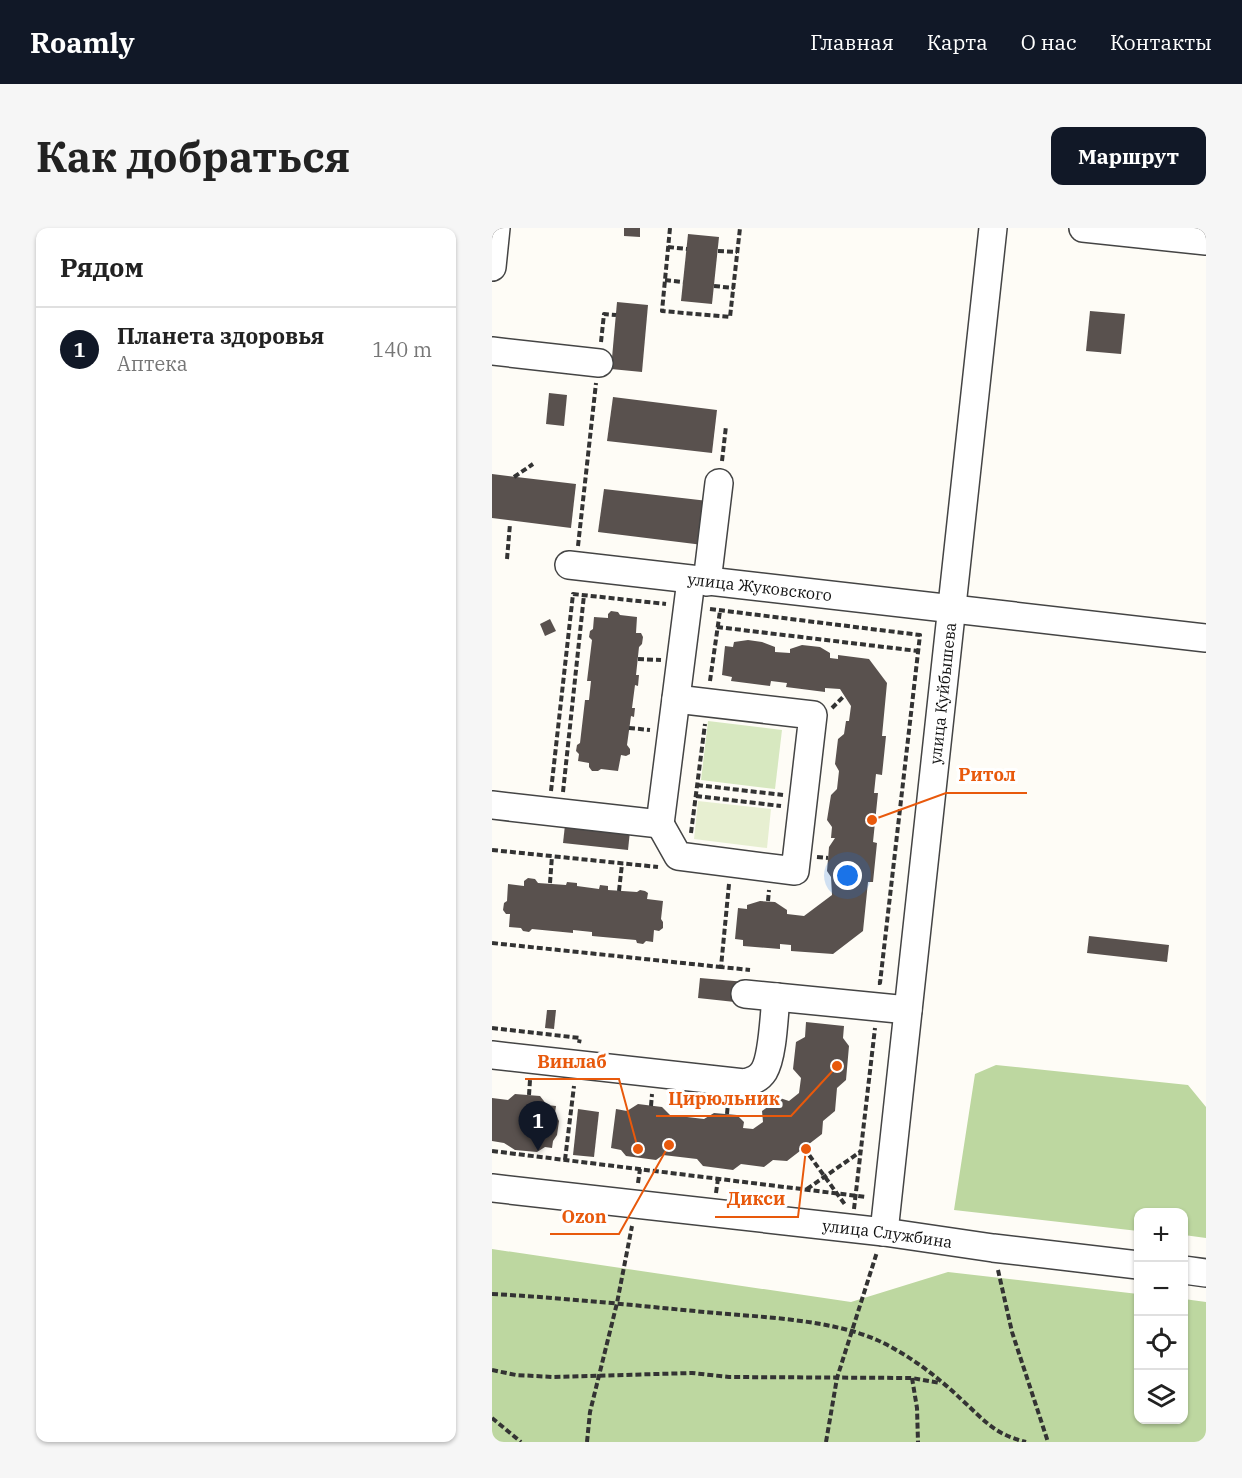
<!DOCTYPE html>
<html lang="ru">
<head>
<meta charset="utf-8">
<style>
  :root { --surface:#fff; --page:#f6f6f6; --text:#222; --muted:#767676; --line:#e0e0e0; --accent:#111827 }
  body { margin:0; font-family:"IBM Plex Serif",serif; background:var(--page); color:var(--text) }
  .controls { position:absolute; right:18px; bottom:18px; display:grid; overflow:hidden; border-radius:12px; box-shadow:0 2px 4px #0004 }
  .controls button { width:54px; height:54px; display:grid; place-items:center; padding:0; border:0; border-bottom:2px solid var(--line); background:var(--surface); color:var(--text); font:30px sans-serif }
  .you { position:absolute; left:356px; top:648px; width:21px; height:21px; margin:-15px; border:4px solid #fff; border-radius:50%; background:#1a73e8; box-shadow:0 0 0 9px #1a73e833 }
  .badge { display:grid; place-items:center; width:39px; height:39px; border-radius:50%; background:var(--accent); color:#fff; font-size:20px; font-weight:700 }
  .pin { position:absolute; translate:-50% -50px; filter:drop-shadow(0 2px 3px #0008) }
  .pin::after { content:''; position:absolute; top:32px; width:21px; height:18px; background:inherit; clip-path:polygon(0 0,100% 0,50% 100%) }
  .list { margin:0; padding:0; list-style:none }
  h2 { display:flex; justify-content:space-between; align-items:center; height:78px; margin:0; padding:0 24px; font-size:26px }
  h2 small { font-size:20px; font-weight:400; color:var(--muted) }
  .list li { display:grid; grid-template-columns:39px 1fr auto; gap:18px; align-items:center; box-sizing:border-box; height:84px; padding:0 24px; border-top:2px solid var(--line) }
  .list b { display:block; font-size:22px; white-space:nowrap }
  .list p { margin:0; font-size:20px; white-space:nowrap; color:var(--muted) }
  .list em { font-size:20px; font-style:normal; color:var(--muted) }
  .icon { flex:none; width:33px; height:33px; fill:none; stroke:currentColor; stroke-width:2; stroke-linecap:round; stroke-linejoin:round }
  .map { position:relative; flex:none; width:714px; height:1214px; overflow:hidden; border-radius:12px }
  header { display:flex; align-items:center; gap:36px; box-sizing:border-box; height:84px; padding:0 30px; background:var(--accent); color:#fff }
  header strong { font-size:28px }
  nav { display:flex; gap:33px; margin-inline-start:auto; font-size:21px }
  .intro { display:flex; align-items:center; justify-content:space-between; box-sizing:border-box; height:144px; padding:0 36px }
  h1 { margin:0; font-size:42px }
  .button { padding:15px 27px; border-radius:12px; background:var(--accent); color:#fff; font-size:21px; font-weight:700 }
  main { display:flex; gap:36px; padding:0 36px }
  aside { flex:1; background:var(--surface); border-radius:12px; box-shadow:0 2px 4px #0004 }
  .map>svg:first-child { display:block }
  .green { fill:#d7e8c0 }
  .forest { fill:#bdd7a0 }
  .pitch { fill:#e7efd1 }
  .building { fill:#59514e }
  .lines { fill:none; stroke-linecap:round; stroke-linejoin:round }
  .minor-casing { stroke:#444; stroke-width:30 }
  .path { stroke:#333; stroke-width:4; stroke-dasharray:6 3; stroke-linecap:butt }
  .minor { stroke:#fff; stroke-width:27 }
  .labels { text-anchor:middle; stroke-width:6; stroke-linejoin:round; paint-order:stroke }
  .street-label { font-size:16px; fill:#111; stroke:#fff }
  .leader { fill:none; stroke:#e8590c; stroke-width:2 }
  .callout-dot { fill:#e8590c; stroke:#fff; stroke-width:2 }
  .callout-label { font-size:18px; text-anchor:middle; font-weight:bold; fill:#e8590c; stroke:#fff; stroke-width:6; stroke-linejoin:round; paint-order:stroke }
</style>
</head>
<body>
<header>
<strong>Roamly</strong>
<nav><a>Главная</a><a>Карта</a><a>О нас</a><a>Контакты</a></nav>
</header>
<div class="intro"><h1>Как добраться</h1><a class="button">Маршрут</a></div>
<main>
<aside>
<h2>Рядом<small></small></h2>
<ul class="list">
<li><span class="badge">1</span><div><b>Планета здоровья</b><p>Аптека</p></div><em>140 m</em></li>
</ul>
</aside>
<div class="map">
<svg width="714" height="1214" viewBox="0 0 714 1214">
  <rect width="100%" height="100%" fill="#fefcf6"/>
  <path class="green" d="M216,493L290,502L283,561L209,552Z"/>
  <g class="forest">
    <path d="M504,837L696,857L714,879V1010L692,1007V984H646V1003L462,982L483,846Z"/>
    <path d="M0,1021L359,1074L456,1044L646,1066V1192H692V1071L714,1074V1214H0Z"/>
  </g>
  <path class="pitch" d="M206,573L279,581L275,620L202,611Z"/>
  <g class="building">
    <path d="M132,0H148V9L132,8Z"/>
    <path d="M196,6L227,9L220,76L189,73Z"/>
    <path d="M125,74L156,77L150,144L119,141Z"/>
    <path d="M598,83L633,86L629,126L594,123Z"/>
    <path d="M57,165L75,167L72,198L54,196Z"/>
    <path d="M121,169L225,182L220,225L115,213Z"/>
    <path d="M0,246L84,256L79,300L0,290Z"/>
    <path d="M112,261L216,273L211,317L106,304Z"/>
    <path d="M119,383L126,384L128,387L145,389L144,405H149L151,409L150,416L147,419L144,447H147L146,458L143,457L140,480H143L142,489L139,488L135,517L138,521V526L134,528L129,527L126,543L109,541L106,543H100L97,539V535L86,533L87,526L84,523L85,517L88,515L93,472H97L99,453H95L100,412L97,409L98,403L101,401L102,389L116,390V386Z"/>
    <path d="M58,391L64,403L53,408L48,396Z"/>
    <path d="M256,412L270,414L283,419V424L298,425V421L310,417L328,419L338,425V430L346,431V427L377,431L395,455L390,508H394L390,547L384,546L382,565H386L381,614L385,615L381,654H376L371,703L341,726L299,723V717L288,716V721L251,718V712L243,711L246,680L255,681V677L268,673L283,674L295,682V686L312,688L340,667L339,649L335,643L337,619L343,610H339L340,599L335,592L339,567L345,561L347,543L343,536L346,511L352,506L354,493H357L359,478L348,461L333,460V464L294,459L295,455L279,453L278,458L239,453L240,449L230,447L233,418L241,419L242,414Z"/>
    <path d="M73,597L138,603L136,622L71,615Z"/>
    <path d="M36,650L43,651L46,655L74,657L75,654L85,655V658L107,661L108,657L116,658V662L145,664L148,662L153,663L156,665L155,671L171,673L169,691L171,694V700L167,703L162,702L161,714L154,713L151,716L145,715L144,712L100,708V704L81,702V705L40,701L37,704L31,703L29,700L17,699L18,686H14L11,682L12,675L15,673L16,656L32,658V653Z"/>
    <path d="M597,708L677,717L675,734L595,725Z"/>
    <path d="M208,750L254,754L252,775L206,770Z"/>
    <path d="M55,782H64L62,801L53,800Z"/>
    <path d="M314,794L352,798L351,810L357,818L354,852L345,860L343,883L331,893L330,906L295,933L281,932L272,939L249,936L241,942L211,938L205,931L171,927L164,932L134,928L129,922L119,920L124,881L135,883L146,876L170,879L178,887L212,891L222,885L245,887L252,894L251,900L261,901L271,894L270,883L288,870L297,873L307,865L309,850L301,841L304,814L313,809Z"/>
    <path d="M23,866L48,868L55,877L64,878L63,885L67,893L65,907L61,913L60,920L53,919L45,924L23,922L12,915L0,913V870L16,872Z"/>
    <path d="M86,881L107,884L102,929L81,927Z"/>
  </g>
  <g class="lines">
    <defs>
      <g id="minor">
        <path d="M591,0L714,13"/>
        <path d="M0,39L4,0"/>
        <path d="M0,123L107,135"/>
        <path id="s1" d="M77,337L714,410"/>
        <path d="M215,354L227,255"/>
        <path d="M0,577L168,596L199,352"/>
        <path d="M168,596L186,628L303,643L321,487L184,471"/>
        <path d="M253,766L416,782"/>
        <path d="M0,827L252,855C260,853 267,851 272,843C281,828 282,787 284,769"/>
        <path id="s2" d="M0,960L392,1004L501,1020L646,1037"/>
        <path id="s3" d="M392,1004L501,0"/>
        <path d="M692,1042L714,1045"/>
      </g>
    </defs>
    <use href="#minor" class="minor-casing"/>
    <g class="path">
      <path d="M178,0L170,83L238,89L248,0"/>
      <path d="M176,19L195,21"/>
      <path d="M226,23L245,24"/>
      <path d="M173,52L191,54"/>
      <path d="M222,58L242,60"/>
      <path d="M109,114L112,86L124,87"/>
      <path d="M230,233L234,198"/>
      <path d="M22,249L41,236"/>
      <path d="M86,318L104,155"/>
      <path d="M15,331L18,296"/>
      <path d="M218,381L428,407L388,755H385"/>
      <path d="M225,399L426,423"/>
      <path d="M146,431L169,432"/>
      <path d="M218,453L228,383"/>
      <path d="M340,480L352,468"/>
      <path d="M137,500L158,502"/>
      <path d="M205,557L291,567"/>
      <path d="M59,563L81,366L174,376"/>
      <path d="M71,564L92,367"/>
      <path d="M204,568L289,578"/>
      <path d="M199,605L213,496"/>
      <path d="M0,622L166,639"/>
      <path d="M325,629L336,630"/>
      <path d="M58,655L60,628"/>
      <path d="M237,656L229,739L258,742"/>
      <path d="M127,663L130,636"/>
      <path d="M276,673L277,662"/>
      <path d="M0,715L229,739"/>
      <path d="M0,800L88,810L87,815"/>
      <path d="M37,867L38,852"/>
      <path d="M159,878L160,866"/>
      <path d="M235,886L236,875"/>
      <path d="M312,920L354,978"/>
      <path d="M0,923L374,969"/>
      <path d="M73,932L82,858"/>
      <path d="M146,955L148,941"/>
      <path d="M315,961L368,924"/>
      <path d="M224,965L226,951"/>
      <path d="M362,981L383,800"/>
      <path d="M506,1042L520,1104L556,1214"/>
      <path d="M0,1066C75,1070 149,1078 223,1085C272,1089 340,1092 385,1112C416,1126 446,1149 470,1172C493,1193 502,1206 534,1214"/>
      <path d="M0,1142L24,1147L61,1149L200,1145L237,1149L420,1150L448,1155"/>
      <path d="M420,1150L425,1180L426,1214"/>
      <path d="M0,1190L29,1214"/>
      <path d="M95,1214L98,1184L125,1075L140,998"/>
      <path d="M334,1214L345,1150L385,1024"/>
    </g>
    <use href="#minor" class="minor"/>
  </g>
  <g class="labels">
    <g class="street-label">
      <text dy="6" stroke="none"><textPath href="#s1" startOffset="192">улица Жуковского</textPath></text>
      <text dy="6" stroke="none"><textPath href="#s3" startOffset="542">улица Куйбышева</textPath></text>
      <text dy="6" stroke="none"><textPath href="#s2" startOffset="398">улица Службина</textPath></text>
    </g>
  </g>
  <path class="leader" d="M380 592L454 565H535M146 921L127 851H33M345 838L299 888H164M314 921L306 989H223M177 917L127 1006H58"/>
  <g class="callout-dot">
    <circle cx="380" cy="592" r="6"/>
    <circle cx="146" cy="921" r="6"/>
    <circle cx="345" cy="838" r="6"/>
    <circle cx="314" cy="921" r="6"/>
    <circle cx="177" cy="917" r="6"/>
  </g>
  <g class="callout-label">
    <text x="495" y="553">Ритол</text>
    <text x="80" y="840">Винлаб</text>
    <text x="232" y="877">Цирюльник</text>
    <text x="264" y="977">Дикси</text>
    <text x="92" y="995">Ozon</text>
  </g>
</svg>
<div class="controls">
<button>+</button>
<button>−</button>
<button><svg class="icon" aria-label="locate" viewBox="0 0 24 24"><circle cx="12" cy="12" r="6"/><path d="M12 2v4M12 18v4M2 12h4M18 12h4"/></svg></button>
<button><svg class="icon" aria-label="layers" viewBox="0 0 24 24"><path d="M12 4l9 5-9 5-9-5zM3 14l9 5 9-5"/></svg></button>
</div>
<div class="you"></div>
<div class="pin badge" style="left:46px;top:923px">1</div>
</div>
</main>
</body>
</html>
